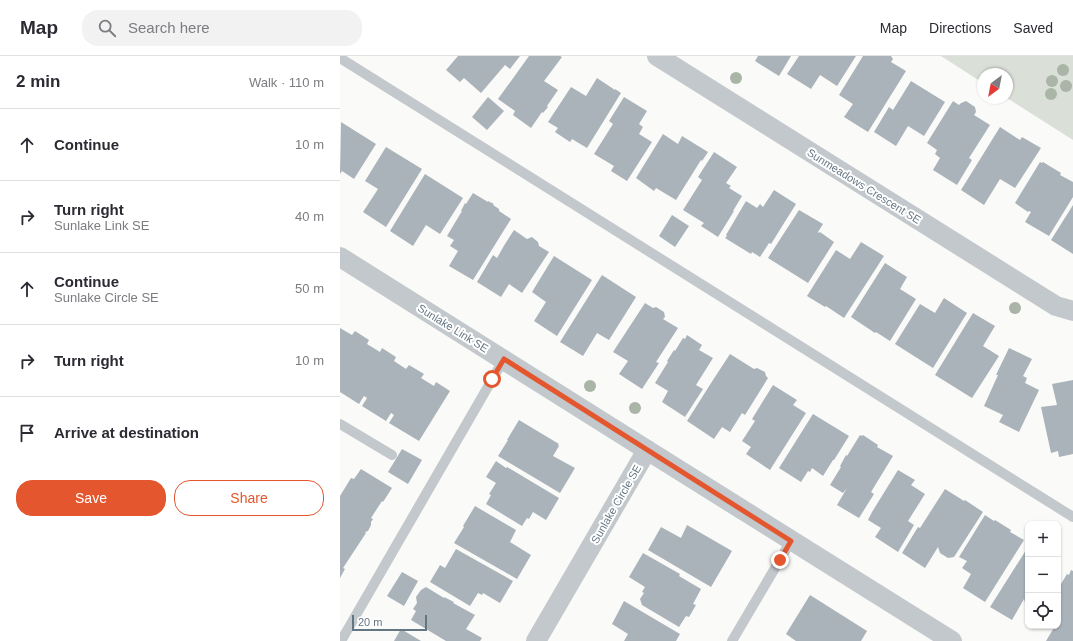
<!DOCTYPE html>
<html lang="en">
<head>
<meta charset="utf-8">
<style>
  :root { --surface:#fff; --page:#f2f2f3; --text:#2b2b33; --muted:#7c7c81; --line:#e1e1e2; --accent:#e4572e }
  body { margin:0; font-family:Helvetica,sans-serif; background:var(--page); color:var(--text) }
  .controls { position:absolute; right:12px; bottom:12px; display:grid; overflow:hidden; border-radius:8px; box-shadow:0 1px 3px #0004 }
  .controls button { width:36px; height:36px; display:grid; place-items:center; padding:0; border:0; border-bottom:1px solid var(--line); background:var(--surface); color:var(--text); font:20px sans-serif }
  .compass { position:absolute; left:637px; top:12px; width:36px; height:36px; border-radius:50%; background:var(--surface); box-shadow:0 1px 3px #0004; rotate:212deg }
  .scale { position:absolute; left:12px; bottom:10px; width:75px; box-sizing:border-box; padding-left:4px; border:2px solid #657683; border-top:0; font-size:11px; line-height:14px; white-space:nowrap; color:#657683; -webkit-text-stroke:3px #fff; paint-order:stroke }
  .stop { position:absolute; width:12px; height:12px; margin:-9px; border:3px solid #e4572e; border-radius:50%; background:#fff }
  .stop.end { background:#e4572e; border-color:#fff; box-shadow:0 1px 4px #0008 }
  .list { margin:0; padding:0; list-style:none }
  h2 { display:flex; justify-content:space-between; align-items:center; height:52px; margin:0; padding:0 16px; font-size:17px }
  h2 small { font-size:13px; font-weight:400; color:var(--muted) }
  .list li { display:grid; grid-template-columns:26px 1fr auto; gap:12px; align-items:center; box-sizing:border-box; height:72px; padding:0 16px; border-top:1px solid var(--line) }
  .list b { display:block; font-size:15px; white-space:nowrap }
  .list p { margin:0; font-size:13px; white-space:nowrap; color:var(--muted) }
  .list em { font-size:13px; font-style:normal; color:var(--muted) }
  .actions { display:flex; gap:8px; padding:12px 16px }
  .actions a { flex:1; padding:9px 0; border:1px solid var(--accent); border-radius:16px; text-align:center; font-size:14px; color:var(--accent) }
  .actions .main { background:var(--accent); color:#fff }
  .icon { flex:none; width:22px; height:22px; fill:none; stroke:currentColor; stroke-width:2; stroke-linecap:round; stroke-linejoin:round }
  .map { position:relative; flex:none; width:733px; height:585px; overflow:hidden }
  header { display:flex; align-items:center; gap:24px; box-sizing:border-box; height:56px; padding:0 20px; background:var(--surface); border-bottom:1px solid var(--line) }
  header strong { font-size:19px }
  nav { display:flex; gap:22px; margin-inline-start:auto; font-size:14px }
  .search { width:280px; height:36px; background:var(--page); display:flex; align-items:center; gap:10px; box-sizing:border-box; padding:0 14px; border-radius:16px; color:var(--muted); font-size:15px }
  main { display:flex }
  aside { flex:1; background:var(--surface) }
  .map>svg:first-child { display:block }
  .green { fill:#dadfd7 }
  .building { fill:#aab3b9 }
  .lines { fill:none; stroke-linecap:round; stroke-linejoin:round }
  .service { stroke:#c3c8cc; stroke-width:10 }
  .minor { stroke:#c3c8cc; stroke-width:20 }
  .tree { fill:#aab4a7 }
  .route { stroke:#e4572e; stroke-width:5 }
  .labels { text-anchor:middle; stroke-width:4; stroke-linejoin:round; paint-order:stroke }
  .street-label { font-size:11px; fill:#657683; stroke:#fff }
</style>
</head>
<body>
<header>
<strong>Map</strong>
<div class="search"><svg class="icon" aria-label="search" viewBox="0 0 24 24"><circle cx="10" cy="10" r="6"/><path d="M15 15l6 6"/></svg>Search here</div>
<nav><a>Map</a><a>Directions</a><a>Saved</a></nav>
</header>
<main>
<aside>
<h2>2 min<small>Walk · 110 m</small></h2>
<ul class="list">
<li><svg class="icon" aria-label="ahead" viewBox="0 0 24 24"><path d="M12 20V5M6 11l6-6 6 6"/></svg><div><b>Continue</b></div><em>10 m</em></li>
<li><svg class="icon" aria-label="right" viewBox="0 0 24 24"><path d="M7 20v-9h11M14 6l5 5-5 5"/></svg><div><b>Turn right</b><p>Sunlake Link SE</p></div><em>40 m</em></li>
<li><svg class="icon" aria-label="ahead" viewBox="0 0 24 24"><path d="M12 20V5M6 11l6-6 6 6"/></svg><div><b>Continue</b><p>Sunlake Circle SE</p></div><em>50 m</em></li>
<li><svg class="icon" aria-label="right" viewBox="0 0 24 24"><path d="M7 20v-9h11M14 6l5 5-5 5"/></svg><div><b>Turn right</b></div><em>10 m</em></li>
<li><svg class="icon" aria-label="arrive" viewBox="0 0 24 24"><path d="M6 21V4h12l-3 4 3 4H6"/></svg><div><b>Arrive at destination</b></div></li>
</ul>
<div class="actions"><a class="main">Save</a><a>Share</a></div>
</aside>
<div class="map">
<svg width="733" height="585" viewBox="0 0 733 585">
  <rect width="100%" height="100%" fill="#fafaf8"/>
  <path class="green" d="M601,0H733V84L667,42V18H643V27Z"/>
  <g class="building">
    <path d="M118,0H180L170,13L165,9L141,37L124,22L120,26L106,14Z"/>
    <path d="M189,0H220L222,1L204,25L218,34L207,50L208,51L203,57L202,56L191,72L173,59L175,55L158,43Z"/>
    <path d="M418,0H451L439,20L415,5Z"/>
    <path d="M459,0H516L497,30L480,19L471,33L447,18Z"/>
    <path d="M523,0H551L553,3L551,6L566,15L528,76L504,61L513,48L499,39Z"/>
    <path d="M257,22L275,34V33L281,37L247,92L232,83L230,86L215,76L218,72L208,66L231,31L246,40Z"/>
    <path d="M571,25L605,46L584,80L568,70L556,90L534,76L549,51L553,54Z"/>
    <path d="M148,41L164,55L147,74L132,61Z"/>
    <path d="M284,41L307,55L299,68L303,71L299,78L312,86L287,125L271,115L274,110L254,98L273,68L269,65Z"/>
    <path d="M613,45L619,49L621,47L626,45L635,51L636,56L634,59L650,69L629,102L632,104L617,129L593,114L600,102L595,98L597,94L587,87Z"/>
    <path d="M1,66L36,88L14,123L2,115L0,118Z"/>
    <path d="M660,71L680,84L682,81L701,92L675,132L660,123L644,149L621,134Z"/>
    <path d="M323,78L338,88L342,80L368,96L362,105L361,104L336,144L316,132L314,135L296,122Z"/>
    <path d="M46,91L82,113L46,171L23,156L38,133L25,125Z"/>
    <path d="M374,96L397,111L386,127L391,130L389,132L402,140L393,155H394L378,181L361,170L364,167L343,154L362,124L358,121Z"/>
    <path d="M700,106L702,107L703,106L721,117L720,119L733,126V141L709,180L685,166L691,156L689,155L688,156L675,147Z"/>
    <path d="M85,118L123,142L100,178L86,169L73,190L50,175Z"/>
    <path d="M434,134L456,148L431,188L429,187L420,201L412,196L411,198L385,182L387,180L386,179L406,145L417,152L420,148L423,151Z"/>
    <path d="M133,137L148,146V145L154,148L153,149L159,153V155L171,163L133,224L109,210L118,195L110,190L114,184L107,180L122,155H121L125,147L126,148Z"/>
    <path d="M733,149V198L711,184Z"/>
    <path d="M459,154L483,168L478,176L479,177L480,176L494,186L468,227L428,202Z"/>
    <path d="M332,159L349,170L335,191L319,180Z"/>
    <path d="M174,174L187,183L192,181L198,186L199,190L209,196L182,237L169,228L161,241L137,226L153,199L157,202L165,188Z"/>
    <path d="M521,186L544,200L504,262L486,250L485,251L467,240L496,194L510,203Z"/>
    <path d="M214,200L252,224L217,280L194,265L206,246L192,236Z"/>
    <path d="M545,207L567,221L560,233L576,243L550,285L536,276L535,277L511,261Z"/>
    <path d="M262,219L296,241L269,284L257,277L243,300L220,286Z"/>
    <path d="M604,242L627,257L593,312L555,288L580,248L595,257Z"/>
    <path d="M305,247L313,252L316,251L324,256L325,261L323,263L338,272L316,306L319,307L302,333L279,318L288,305L273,296Z"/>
    <path d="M633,257L655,270L643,290L659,300L632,342L595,319Z"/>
    <path d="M0,272L12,279L15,275L29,284L27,288L40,296L42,292L56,301L54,305L66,313L69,309L84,318L81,322L94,330L96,326L110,335L79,385L49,367L54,359L51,357L46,365L22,350L27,342L24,340L19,348L0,336Z"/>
    <path d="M347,279L362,289L359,294L373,302L356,329L363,333L345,361L322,346L328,335L315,327L328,306L327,305L334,294L335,295L343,282L345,283Z"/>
    <path d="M669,292L692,303L683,320L687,322L685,327L699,334L679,376L659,366L663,359L644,350L658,319H656Z"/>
    <path d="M390,298L414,313L417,312L425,316L426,320L428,322L405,359L402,357L390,376L382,371L374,383L347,365L373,324Z"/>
    <path d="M733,324V398L719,401L718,395L711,397L701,351L717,349L712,328Z"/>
    <path d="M433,329L457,344L453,349L466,357L430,414L406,398L411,391L402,385L415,365L412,363Z"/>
    <path d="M473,358L509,380L494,404H493L483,420L472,412L470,416L468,415L461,426L439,412Z"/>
    <path d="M179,364L219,388L218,389L219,390L213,400L235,412L220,437L158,400L168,384H167Z"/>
    <path d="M520,379L522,380L523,379L538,389L537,391L553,400L531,436L534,438L519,462L497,449L507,432L503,437L490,429L501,411L500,410L506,399L507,400Z"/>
    <path d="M62,393L82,404L68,428L48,416Z"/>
    <path d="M156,405L166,412L167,411L219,442L206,464L193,456L189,463L187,462L182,470L146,448L151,439L149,438L156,427L146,421Z"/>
    <path d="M21,413L52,432L43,446L42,445L31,462L33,463L31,466V469L28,475L25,476L26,477L3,512L5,513L0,522V440L11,422L14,423Z"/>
    <path d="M558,414L575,424L571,429L585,438L568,465L574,469L558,496L535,481L541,472L528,464L532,456Z"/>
    <path d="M605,433L624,445L625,444L643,456L614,501L608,502L600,497L598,491L585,512L562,497L578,471L580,472Z"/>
    <path d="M135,450L176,474L170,486L191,499L177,523L114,487L124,471L123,470Z"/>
    <path d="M645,459L654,465L655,464L671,474L670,476L684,484L645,546L623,532L631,518L622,512L627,505L619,501Z"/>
    <path d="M347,469L392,495L371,531L308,494L321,471L341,482Z"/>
    <path d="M688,491V549L685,547L684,543L672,564L650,551Z"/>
    <path d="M116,493L173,525L160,547L143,537L142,539L138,537L130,550L90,526L100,509L105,512Z"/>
    <path d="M303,497L340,518L339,520L361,533L353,548L356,549L349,561L346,560L339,571L302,549L300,543L304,537L302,536L305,531L289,521Z"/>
    <path d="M731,514L733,515V585H706L715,570H718V533L727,518L729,519Z"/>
    <path d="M62,516L78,525L64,550L47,540Z"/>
    <path d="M86,531L104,542V541L114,546L113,547L135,559L126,573L142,582L140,585H106L71,564L76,555L73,553L77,547L76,541L81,534Z"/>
    <path d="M470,539L527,575L521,585H456L446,578Z"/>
    <path d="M284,545L340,578L336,585H284L288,578L272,568Z"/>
    <path d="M61,573L81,585H54Z"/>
  </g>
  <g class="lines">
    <g class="service">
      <path d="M0,2L733,461"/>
      <path d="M0,368L52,399"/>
      <path d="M1,585L164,303"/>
      <path d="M392,585L451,485"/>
    </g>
    <g class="minor">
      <path d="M317,0L716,250L733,255"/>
      <path d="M0,201L307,394"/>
      <path d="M196,585L307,394L612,585"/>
    </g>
  </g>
  <g class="tree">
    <circle cx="723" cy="14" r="6"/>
    <circle cx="396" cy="22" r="6"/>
    <circle cx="712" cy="25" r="6"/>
    <circle cx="726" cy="30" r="6"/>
    <circle cx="711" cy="38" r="6"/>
    <circle cx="675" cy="252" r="6"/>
    <circle cx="250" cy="330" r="6"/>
    <circle cx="295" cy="352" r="6"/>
  </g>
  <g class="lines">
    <path class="route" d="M152,323L164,303L451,485L440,504"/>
  </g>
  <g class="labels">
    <g class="street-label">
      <text transform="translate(524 130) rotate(32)" y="4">Sunmeadows Crescent SE</text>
      <text transform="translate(113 272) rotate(32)" y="4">Sunlake Link SE</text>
      <text transform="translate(276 448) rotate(-60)" y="4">Sunlake Circle SE</text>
    </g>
  </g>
</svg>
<div class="controls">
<button>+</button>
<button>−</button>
<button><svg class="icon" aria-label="locate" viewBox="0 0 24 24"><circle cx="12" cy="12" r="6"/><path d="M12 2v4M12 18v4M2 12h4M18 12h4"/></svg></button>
</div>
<svg class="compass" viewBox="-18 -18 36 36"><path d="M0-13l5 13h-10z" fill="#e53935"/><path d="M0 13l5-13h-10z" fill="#7c7c81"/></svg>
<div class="scale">20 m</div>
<div class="stop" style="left:152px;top:323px"></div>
<div class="stop end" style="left:440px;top:504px"></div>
</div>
</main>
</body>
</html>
